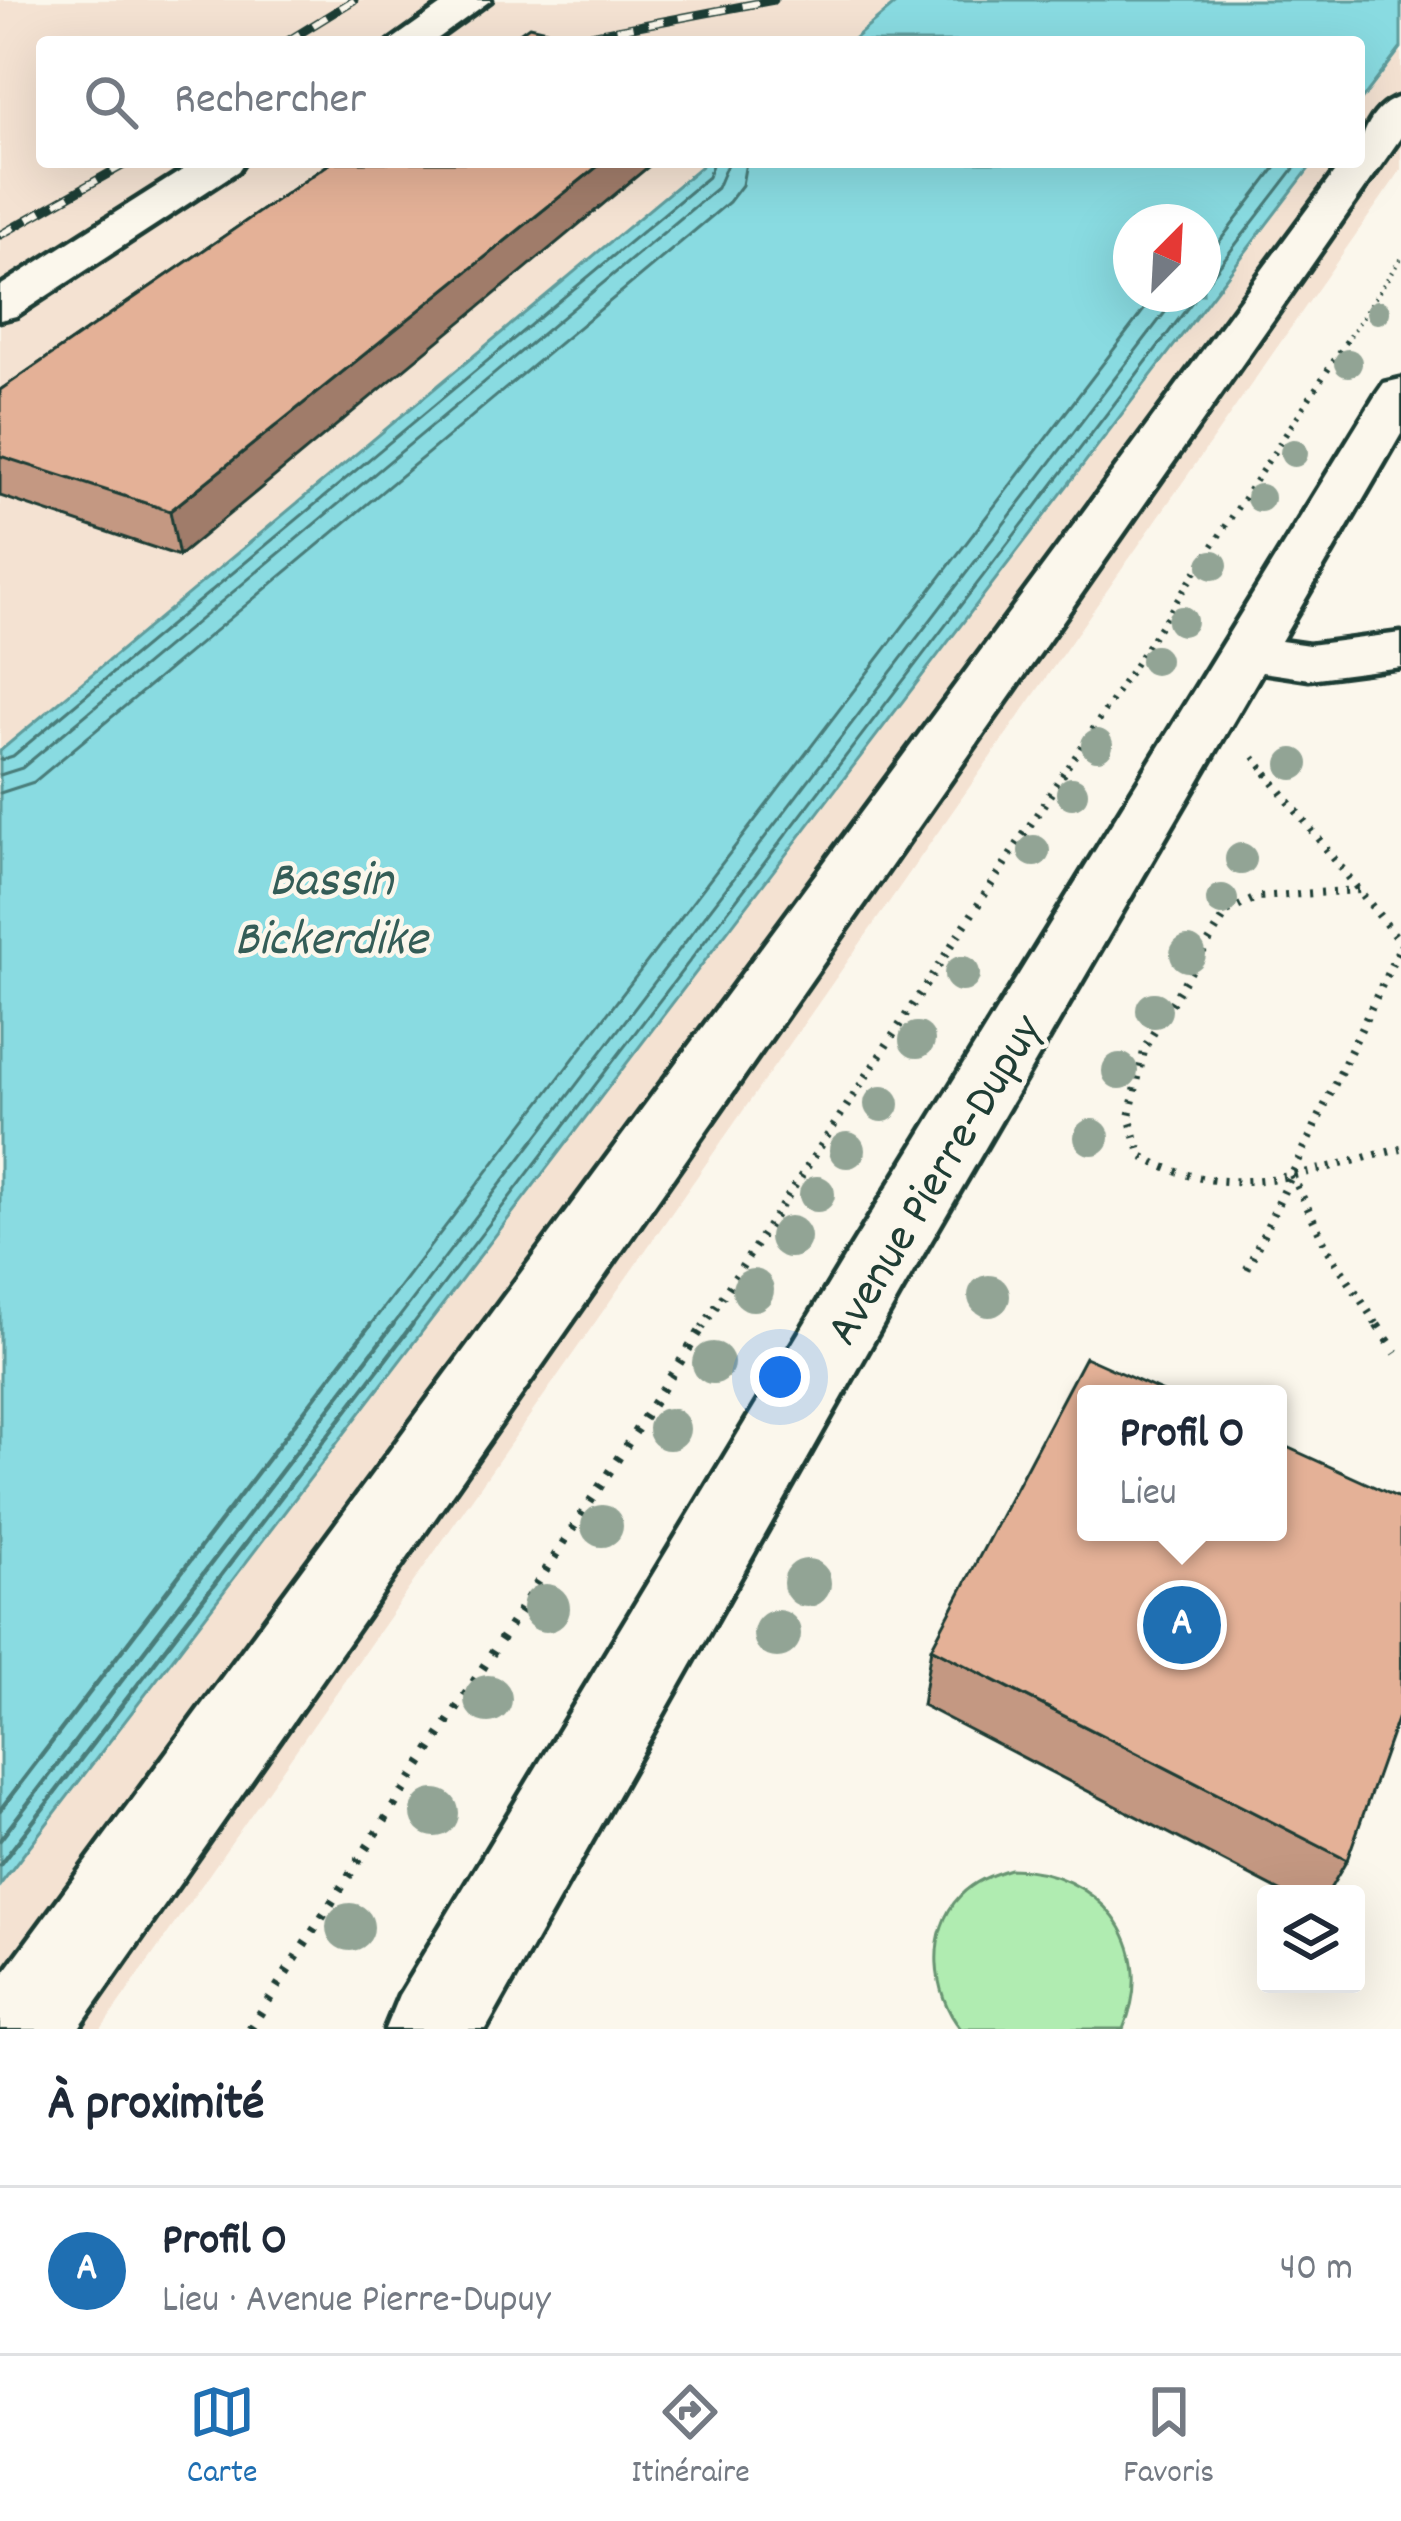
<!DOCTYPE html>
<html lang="fr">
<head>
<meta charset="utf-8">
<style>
  :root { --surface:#fff; --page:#f2f2f3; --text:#1f2937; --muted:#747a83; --line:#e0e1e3; --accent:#1f6fb2 }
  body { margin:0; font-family:Dekko,sans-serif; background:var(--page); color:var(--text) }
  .controls { position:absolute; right:36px; bottom:36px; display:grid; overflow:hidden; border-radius:12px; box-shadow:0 12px 48px #0002 }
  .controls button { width:108px; height:108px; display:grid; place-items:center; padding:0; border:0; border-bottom:3px solid var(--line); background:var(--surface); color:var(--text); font:60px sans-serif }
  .compass { position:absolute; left:1113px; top:204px; width:108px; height:108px; border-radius:50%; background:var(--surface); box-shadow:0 12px 48px #0002; rotate:24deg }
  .you { position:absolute; left:780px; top:1377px; width:42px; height:42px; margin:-30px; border:9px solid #fff; border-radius:50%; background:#1a73e8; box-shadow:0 0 0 18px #1a73e833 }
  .badge { display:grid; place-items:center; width:78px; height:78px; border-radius:50%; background:var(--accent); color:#fff; font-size:39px; font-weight:700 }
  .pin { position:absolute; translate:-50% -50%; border:6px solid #fff; box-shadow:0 3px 12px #0006 }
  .popup { position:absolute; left:1077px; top:1385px; width:210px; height:156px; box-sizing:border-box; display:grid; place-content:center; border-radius:12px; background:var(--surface); filter:drop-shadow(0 3px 9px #0005); font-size:39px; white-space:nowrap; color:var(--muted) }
  .popup b { font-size:45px; color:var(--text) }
  .popup::after { content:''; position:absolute; left:50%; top:100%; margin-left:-24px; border:24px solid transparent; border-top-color:var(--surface) }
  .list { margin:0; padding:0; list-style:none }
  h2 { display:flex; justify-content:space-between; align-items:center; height:156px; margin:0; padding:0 48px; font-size:51px }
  h2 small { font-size:39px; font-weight:400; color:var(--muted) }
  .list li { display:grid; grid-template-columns:78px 1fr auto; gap:36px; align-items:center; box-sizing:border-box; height:168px; padding:0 48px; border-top:3px solid var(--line) }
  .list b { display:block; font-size:45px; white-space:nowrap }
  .list p { margin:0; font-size:39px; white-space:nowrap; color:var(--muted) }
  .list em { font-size:39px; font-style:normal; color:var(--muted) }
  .icon { flex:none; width:66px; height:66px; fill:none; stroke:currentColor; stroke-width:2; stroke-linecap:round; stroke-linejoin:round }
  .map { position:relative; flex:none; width:1401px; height:2029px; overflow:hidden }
  .search { position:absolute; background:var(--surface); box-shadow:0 12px 48px #0002; left:36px; right:36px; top:36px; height:132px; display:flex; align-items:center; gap:30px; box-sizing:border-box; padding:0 42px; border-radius:12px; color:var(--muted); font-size:45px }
  .sheet { height:324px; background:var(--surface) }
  nav { display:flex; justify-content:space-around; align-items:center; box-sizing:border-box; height:168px; border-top:3px solid var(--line); background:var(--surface); font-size:33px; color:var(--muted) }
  nav a { display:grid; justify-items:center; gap:6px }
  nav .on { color:var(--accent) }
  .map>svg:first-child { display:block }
  .built { fill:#f4e2d2 }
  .green { fill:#b0ecb1; stroke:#689472; stroke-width:3 }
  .water { fill:#89dbe1; stroke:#5f9c9c; stroke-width:3; fill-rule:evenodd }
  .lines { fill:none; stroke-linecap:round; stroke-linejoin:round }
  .shore-far1 { stroke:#497c79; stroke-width:3 }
  .shore { stroke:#497c79; stroke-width:4.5 }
  .minor-casing { stroke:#1f3d34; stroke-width:9 }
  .path-far3 { stroke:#1f3d34; stroke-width:4.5; stroke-dasharray:1.5 6; stroke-linecap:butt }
  .path-far2 { stroke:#1f3d34; stroke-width:6; stroke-dasharray:3 8; stroke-linecap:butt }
  .path-far1 { stroke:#1f3d34; stroke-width:8; stroke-dasharray:3 9; stroke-linecap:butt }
  .path { stroke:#1f3d34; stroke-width:9; stroke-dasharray:4.5 12; stroke-linecap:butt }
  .minor { fill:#fbf7ec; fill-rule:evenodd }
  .rail-casing { stroke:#1f3d34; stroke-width:9 }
  .rail { stroke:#fbf7ec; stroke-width:6; stroke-dasharray:16; stroke-linecap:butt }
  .tree { fill:#92a495 }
  .wall { fill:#c49882; stroke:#1f3d34; stroke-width:3 }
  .shaded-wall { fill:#a07c6a; stroke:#1f3d34; stroke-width:3 }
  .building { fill:#e4b197; stroke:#1f3d34; stroke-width:3 }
  .labels { text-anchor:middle; stroke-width:9; stroke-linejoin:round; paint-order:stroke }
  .street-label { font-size:48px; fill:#1f3d34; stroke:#fbf7ec }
  .water-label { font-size:51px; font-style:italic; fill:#345d57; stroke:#fbf7ec }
</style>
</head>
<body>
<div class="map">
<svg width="1401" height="2029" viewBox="0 0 1401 2029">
  <rect width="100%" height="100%" fill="#fbf7ec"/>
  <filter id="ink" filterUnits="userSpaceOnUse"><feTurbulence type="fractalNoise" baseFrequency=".00833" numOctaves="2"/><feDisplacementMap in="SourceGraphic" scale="24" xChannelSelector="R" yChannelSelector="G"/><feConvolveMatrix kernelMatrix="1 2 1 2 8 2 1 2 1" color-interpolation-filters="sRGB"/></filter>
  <g filter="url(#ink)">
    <g class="built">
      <path d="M0,0H900L850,42H42V162H706L0,751Z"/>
      <path d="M1401,48V170L101,2029H0V1885L1314,162H1359V103Z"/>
    </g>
    <path class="green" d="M1010,1869C1097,1869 1161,1944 1123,2029H961C932,1994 926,1931 960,1896C974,1881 991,1875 1010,1869Z"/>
    <g class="water">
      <path d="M900,0H1401V48L1359,103V42H850Z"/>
      <path d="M706,162H1314L0,1885V751ZM1203,222V294H1131V222Z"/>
    </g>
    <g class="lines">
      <g class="shore-far1">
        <path d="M1203,263L1280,162"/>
        <path d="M1203,287L1299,162"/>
        <path d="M0,760L13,756L708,177L713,162"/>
        <path d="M0,775L22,768L717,188L728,162"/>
        <path d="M0,793L34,782L729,202L742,185L746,162"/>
        <path d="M368,1328L1156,294"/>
        <path d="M391,1328L1179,294"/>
        <path d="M410,1328L1198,294"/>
      </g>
      <g class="shore">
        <path d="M0,1810L370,1325"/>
        <path d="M0,1840L393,1325"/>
        <path d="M0,1865L412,1325"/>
      </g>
      <defs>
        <g id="minor">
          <path d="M448,0H491L433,42H389Z"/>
          <path d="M1401,97V137L78,2029H0V1978L1342,162H1359C1359,136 1373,104 1401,97Z"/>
          <path d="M195,162H244L238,171L16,316L0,320V286Z"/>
          <path d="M1401,379V434L1281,641L1309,645L1401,633V667L1309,679L1262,672L903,1289L486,2029H385L399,1995L851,1247L1377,393L1384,383Z"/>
        </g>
      </defs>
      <use href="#minor" class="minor-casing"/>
      <path class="path-far3" d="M1346,342L1401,258"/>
      <g class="path-far2">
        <path d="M1254,757L1269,776"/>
        <path d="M1062,776L1348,339"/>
      </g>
      <g class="path-far1">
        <path d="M1266,773L1401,943"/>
        <path d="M1359,890L1258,897L1227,912L1145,1047L1129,1117L1141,1156C1232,1206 1306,1170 1401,1149"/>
        <path d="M1292,1175L1327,1248L1379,1328"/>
        <path d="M1247,1269L1401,945"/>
        <path d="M702,1328L1064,773"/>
      </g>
      <g class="path">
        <path d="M1377,1325L1396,1353"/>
        <path d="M250,2029L704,1325"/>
      </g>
      <use href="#minor" class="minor"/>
      <defs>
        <g id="rail">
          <path d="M286,42L354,0"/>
          <path d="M554,42L774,0"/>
          <path d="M0,235L129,162"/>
        </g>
      </defs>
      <use href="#rail" class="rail-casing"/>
      <use href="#rail" class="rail"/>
    </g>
    <g class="tree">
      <circle cx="1378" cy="312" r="12"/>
      <circle cx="1348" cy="363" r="14"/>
      <circle cx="1294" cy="453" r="14"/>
      <circle cx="1260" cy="498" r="14"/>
      <circle cx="1213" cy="565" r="15"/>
      <circle cx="1182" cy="621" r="15"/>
      <circle cx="1155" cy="660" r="15"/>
      <circle cx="1097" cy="745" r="16"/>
      <circle cx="1293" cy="764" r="16"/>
      <circle cx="1072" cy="793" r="16"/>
      <circle cx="1034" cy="851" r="16"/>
      <circle cx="1241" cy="859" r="16"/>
      <circle cx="1222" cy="900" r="16"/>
      <circle cx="1188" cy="954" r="18"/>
      <circle cx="962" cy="974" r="18"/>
      <circle cx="1154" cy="1010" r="18"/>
      <circle cx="917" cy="1040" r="18"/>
      <circle cx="1120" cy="1071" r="18"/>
      <circle cx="882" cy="1104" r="18"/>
      <circle cx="1092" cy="1137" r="18"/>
      <circle cx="847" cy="1150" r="18"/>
      <circle cx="817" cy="1194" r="18"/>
      <circle cx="790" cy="1237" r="21"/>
      <circle cx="753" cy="1290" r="21"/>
      <circle cx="989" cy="1296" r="21"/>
      <circle cx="713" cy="1363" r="21"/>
      <circle cx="669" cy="1429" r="21"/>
      <circle cx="602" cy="1526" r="21"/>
      <circle cx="807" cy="1583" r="24"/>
      <circle cx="546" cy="1608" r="24"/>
      <circle cx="777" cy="1634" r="24"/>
      <circle cx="488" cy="1699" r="24"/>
      <circle cx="435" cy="1813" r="24"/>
      <circle cx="350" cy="1927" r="24"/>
    </g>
    <g class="wall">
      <path d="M332,162L179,556L0,496V390Z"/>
      <path d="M931,1648L1347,1860L1327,1894H1286L922,1705Z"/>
    </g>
    <path class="shaded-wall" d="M603,162H654L179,556L170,511Z"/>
    <g class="building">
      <path d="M529,26L597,42H507Z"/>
      <path d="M332,162H603L170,511L0,456V390Z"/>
      <path d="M1085,1357L1168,1394H1086V1532H1278V1443L1401,1499V1708L1347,1860L931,1648Z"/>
    </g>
  </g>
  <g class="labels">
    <g class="street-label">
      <text transform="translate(931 1178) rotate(-59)" y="17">Avenue Pierre-Dupuy</text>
    </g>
    <g class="water-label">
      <text x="331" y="894">Bassin<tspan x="331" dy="59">Bickerdike</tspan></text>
    </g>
  </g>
</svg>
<div class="controls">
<button><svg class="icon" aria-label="layers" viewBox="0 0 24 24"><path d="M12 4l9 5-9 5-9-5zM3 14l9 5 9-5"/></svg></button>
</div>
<svg class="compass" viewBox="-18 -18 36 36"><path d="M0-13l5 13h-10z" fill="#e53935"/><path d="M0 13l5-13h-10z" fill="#747a83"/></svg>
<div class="you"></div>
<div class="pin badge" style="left:1182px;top:1625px">A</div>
<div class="popup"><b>Profil O</b>Lieu</div>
<div class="search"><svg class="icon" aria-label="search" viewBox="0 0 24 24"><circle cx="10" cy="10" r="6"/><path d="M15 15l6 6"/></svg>Rechercher</div>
</div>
<section class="sheet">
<h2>À proximité<small></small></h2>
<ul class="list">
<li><span class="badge">A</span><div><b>Profil O</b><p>Lieu · Avenue Pierre-Dupuy</p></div><em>40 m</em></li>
</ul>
</section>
<nav>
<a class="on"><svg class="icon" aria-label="map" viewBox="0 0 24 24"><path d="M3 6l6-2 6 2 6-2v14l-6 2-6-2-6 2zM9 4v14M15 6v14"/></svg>Carte</a>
<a><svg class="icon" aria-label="directions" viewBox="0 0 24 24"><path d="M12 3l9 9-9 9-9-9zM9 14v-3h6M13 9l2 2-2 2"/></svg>Itinéraire</a>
<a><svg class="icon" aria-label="saved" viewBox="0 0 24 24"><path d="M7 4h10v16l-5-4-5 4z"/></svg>Favoris</a>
</nav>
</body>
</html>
